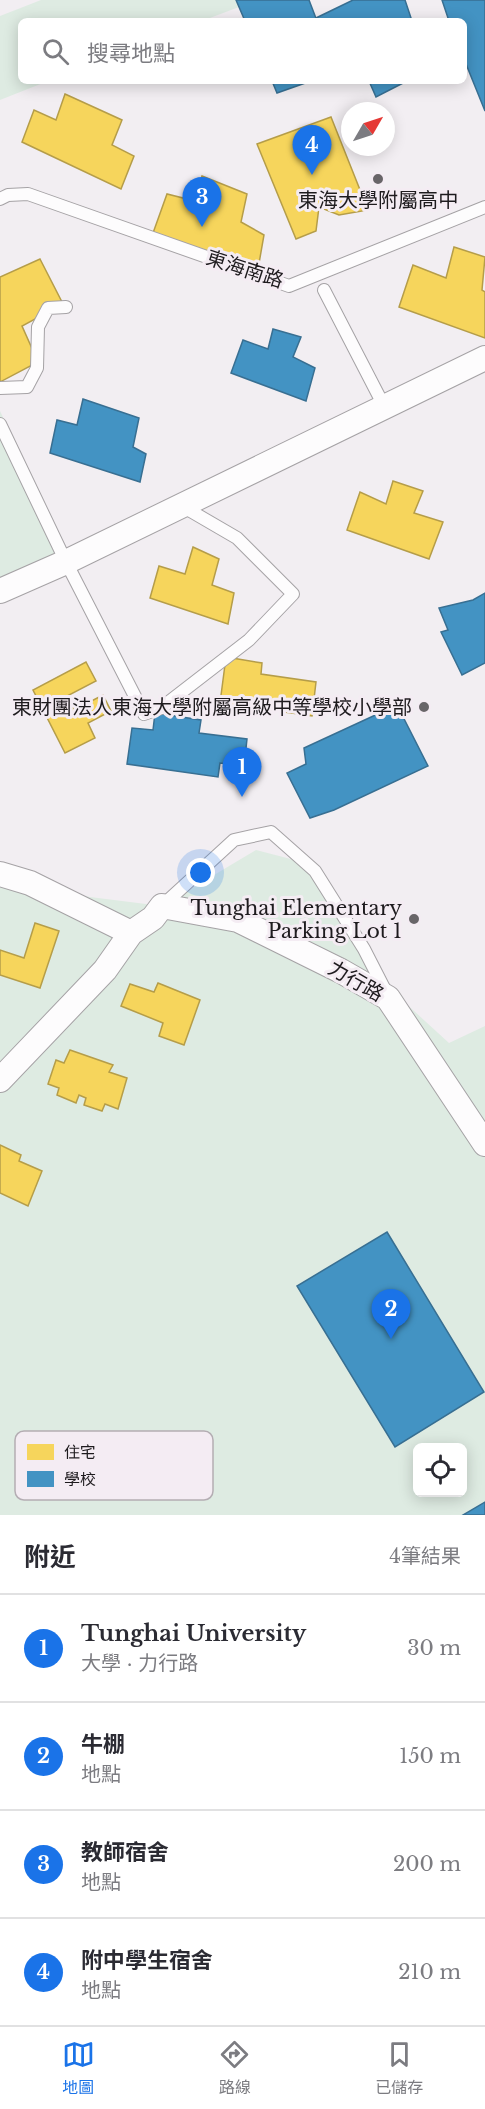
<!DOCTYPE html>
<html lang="zh-TW">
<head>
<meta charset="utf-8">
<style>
  :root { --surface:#fff; --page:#f7f7f7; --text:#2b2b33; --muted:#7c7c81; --line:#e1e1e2; --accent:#1a73e8 }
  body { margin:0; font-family:"Libre Baskerville","Noto Sans TC",serif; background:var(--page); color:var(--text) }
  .controls { position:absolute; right:18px; bottom:18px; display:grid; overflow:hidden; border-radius:9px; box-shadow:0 3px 15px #0003 }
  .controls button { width:54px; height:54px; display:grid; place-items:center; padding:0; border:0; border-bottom:2px solid var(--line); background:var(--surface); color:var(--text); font:30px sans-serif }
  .compass { position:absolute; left:341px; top:102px; width:54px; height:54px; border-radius:50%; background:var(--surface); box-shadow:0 3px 15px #0003; rotate:51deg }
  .you { position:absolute; left:201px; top:873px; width:21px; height:21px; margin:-15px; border:4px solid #fff; border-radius:50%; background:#1a73e8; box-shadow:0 0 0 9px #1a73e833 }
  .badge { display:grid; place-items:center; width:39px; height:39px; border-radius:50%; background:var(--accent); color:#fff; font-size:20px; font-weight:700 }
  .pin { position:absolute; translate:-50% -50px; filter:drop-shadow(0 2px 3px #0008) }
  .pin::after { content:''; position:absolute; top:32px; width:21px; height:18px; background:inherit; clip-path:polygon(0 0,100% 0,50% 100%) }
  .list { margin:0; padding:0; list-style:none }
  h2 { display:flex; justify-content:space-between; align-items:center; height:78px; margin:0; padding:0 24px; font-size:26px }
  h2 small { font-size:20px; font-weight:400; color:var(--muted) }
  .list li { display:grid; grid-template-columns:39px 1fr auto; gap:18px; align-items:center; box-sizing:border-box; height:108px; padding:0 24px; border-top:2px solid var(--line) }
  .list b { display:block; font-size:22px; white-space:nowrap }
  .list p { margin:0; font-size:20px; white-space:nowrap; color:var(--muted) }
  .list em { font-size:20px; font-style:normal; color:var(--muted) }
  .icon { flex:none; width:33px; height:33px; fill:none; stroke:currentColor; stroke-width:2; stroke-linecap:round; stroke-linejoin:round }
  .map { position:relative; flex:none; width:485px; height:1515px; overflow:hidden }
  .search { position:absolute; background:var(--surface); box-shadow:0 3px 15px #0003; left:18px; right:18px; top:18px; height:66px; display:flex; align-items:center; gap:15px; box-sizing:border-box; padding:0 21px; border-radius:9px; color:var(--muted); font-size:22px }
  .sheet { height:510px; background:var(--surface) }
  nav { display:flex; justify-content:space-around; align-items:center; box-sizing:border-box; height:84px; border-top:2px solid var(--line); background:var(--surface); font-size:16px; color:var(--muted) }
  nav a { display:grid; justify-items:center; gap:3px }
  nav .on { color:var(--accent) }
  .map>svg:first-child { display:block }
  .green { fill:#deebe2; fill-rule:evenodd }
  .homes { fill:#f6d55c; stroke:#b59d49; stroke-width:1.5 }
  .schools { fill:#4393c3; stroke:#386f92; stroke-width:1.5 }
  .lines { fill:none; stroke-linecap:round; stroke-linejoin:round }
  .service-casing { stroke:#a5a2a5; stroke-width:14 }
  .minor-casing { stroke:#a5a2a5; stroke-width:26 }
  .service { stroke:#fdfcfd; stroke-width:12 }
  .minor { stroke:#fdfcfd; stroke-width:24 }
  .poi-dot { fill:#686568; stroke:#f4ecf3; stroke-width:2 }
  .labels { text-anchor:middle; stroke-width:6; stroke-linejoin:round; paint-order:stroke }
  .poi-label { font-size:20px; fill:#1e1b1e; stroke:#f4ecf3; text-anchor:end }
  .street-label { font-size:20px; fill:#1e1b1e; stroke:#f4ecf3 }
  .key { fill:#f4ecf3; stroke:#b4adb3; stroke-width:1.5 }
  .key-label { font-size:16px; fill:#1e1b1e }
</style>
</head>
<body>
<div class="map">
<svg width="485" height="1515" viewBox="0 0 485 1515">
  <rect width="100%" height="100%" fill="#f2eef2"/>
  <g class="green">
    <path d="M41,0H236L239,7L202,21H21V81H48L0,100V16Z"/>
    <path d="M0,411L65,549L0,581Z"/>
    <path d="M256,850L310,864L378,978L449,1043L485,1026V1515H0V878L90,897L162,906ZM418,1448H462V1492H418Z"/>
  </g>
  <g class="homes">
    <path d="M65,94L122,120L112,145L134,156L121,189L22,142L34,110L56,120Z"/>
    <path d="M331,117L368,210L339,215L319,207L316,231L296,239L257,144Z"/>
    <path d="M202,176L247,194L241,222L264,235L258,269L153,233L167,194L195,201Z"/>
    <path d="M454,247L485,257L482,290L485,292V338L399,307L413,265L446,278Z"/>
    <path d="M40,259L63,304L22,326L38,362L0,382V277Z"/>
    <path d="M393,481L423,491L414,513L443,522L429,559L347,530L360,492L386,504Z"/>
    <path d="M193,547L219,559L212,585L234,593L228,624L150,598L159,566L185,574Z"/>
    <path d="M226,657L262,663L261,674L316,682L312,716L220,703Z"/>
    <path d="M86,662L96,681L67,696L74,710L103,695L111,711L88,723L95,738L65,753L33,690Z"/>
    <path d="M35,923L59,931L40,988L0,975V950L24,958Z"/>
    <path d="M158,983L200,1000L184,1045L159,1036L163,1023L121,1006L130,984L154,992Z"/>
    <path d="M70,1050L113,1065L109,1072L127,1078L118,1109L105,1104L102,1111L84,1105L86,1098L79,1095L76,1103L57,1095L59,1088L48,1084L56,1060L64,1063Z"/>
    <path d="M0,1145L21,1155L19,1161L42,1171L28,1206L0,1193Z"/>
  </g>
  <g class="schools">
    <path d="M236,0H309L317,21H245Z"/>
    <path d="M353,0H405L412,21H317L316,18Z"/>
    <path d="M442,0H485V111L464,59V21H449Z"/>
    <path d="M272,81H311L277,93Z"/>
    <path d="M369,81H407L376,97Z"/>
    <path d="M273,329L301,337L293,357L315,368L306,401L231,373L243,340L268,349Z"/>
    <path d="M83,399L139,418L133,447L146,454L140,482L50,453L57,420L77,425Z"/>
    <path d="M485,593V663L462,675L441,632L448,630L439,608L473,600Z"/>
    <path d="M397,705L428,766L334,810L310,818L287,773L306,764L304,748Z"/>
    <path d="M155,713L201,720L199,733L247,739L244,766L220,763L218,777L127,764L132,728L153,730Z"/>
    <path d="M387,1232L484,1392L395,1447L297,1286Z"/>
    <path d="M485,1502V1515H463Z"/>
  </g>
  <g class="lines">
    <defs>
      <g id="service">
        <path d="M0,199L8,195L28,194L289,286L485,207"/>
        <path d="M324,290L384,406"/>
        <path d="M0,388L27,387L37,368L38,327L48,308L66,307"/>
        <path d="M0,424L66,562L144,714L161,708L249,640L293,594L237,538L182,506"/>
        <path d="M162,906L234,840L271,832L315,871L364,949L386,992"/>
      </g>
      <g id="minor">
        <path d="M0,591L66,562L485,358"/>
        <path d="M0,874L30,883L131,933"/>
        <path d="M0,1080L105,970L131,933L153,918L162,906L238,920L341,971L388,998L485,1144"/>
      </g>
    </defs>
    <use href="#service" class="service-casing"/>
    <use href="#minor" class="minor-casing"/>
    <use href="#service" class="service"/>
    <use href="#minor" class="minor"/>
  </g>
  <g class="poi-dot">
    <circle cx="378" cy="179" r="6"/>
    <circle cx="424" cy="707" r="6"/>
    <circle cx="414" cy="919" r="6"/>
  </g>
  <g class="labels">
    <g class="poi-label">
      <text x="378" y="207" text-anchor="middle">東海大學附屬高中</text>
      <text x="412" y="714">東財團法人東海大學附屬高級中等學校小學部</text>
      <text x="402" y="915">Tunghai Elementary<tspan x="402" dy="23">Parking Lot 1</tspan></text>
    </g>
    <g class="street-label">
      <text transform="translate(245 269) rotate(18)" y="7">東海南路</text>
      <text transform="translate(356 981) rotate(30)" y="7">力行路</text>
    </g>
  </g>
  <rect x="15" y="1431" width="198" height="69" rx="9" class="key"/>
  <rect x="27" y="1444" width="27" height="16" fill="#f6d55c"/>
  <rect x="27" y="1471" width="27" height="16" fill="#4393c3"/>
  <g class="key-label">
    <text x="64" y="1458">住宅</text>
    <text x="64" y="1485">學校</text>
  </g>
</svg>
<div class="controls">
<button><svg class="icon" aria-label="locate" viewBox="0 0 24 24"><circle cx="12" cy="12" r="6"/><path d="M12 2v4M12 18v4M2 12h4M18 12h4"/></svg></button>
</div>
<svg class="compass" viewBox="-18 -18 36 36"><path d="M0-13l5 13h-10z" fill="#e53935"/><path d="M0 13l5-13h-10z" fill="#7c7c81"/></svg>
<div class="you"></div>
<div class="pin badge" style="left:242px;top:797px">1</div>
<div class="pin badge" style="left:391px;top:1339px">2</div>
<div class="pin badge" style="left:202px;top:227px">3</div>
<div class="pin badge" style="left:312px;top:175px">4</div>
<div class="search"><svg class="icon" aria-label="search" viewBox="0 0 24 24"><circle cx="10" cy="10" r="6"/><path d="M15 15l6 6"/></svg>搜尋地點</div>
</div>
<section class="sheet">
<h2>附近<small>4筆結果</small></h2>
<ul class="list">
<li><span class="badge">1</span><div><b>Tunghai University</b><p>大學 · 力行路</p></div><em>30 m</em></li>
<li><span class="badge">2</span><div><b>牛棚</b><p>地點</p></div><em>150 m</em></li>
<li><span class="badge">3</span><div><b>教師宿舍</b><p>地點</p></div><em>200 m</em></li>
<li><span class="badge">4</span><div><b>附中學生宿舍</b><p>地點</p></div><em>210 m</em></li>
</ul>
</section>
<nav>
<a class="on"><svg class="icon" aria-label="map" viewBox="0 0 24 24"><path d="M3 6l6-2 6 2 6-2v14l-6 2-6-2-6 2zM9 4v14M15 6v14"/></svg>地圖</a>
<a><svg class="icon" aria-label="directions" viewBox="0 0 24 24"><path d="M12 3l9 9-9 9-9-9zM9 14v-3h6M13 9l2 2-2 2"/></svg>路線</a>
<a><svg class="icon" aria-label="saved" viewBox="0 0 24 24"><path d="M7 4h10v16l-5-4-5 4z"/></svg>已儲存</a>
</nav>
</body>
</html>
